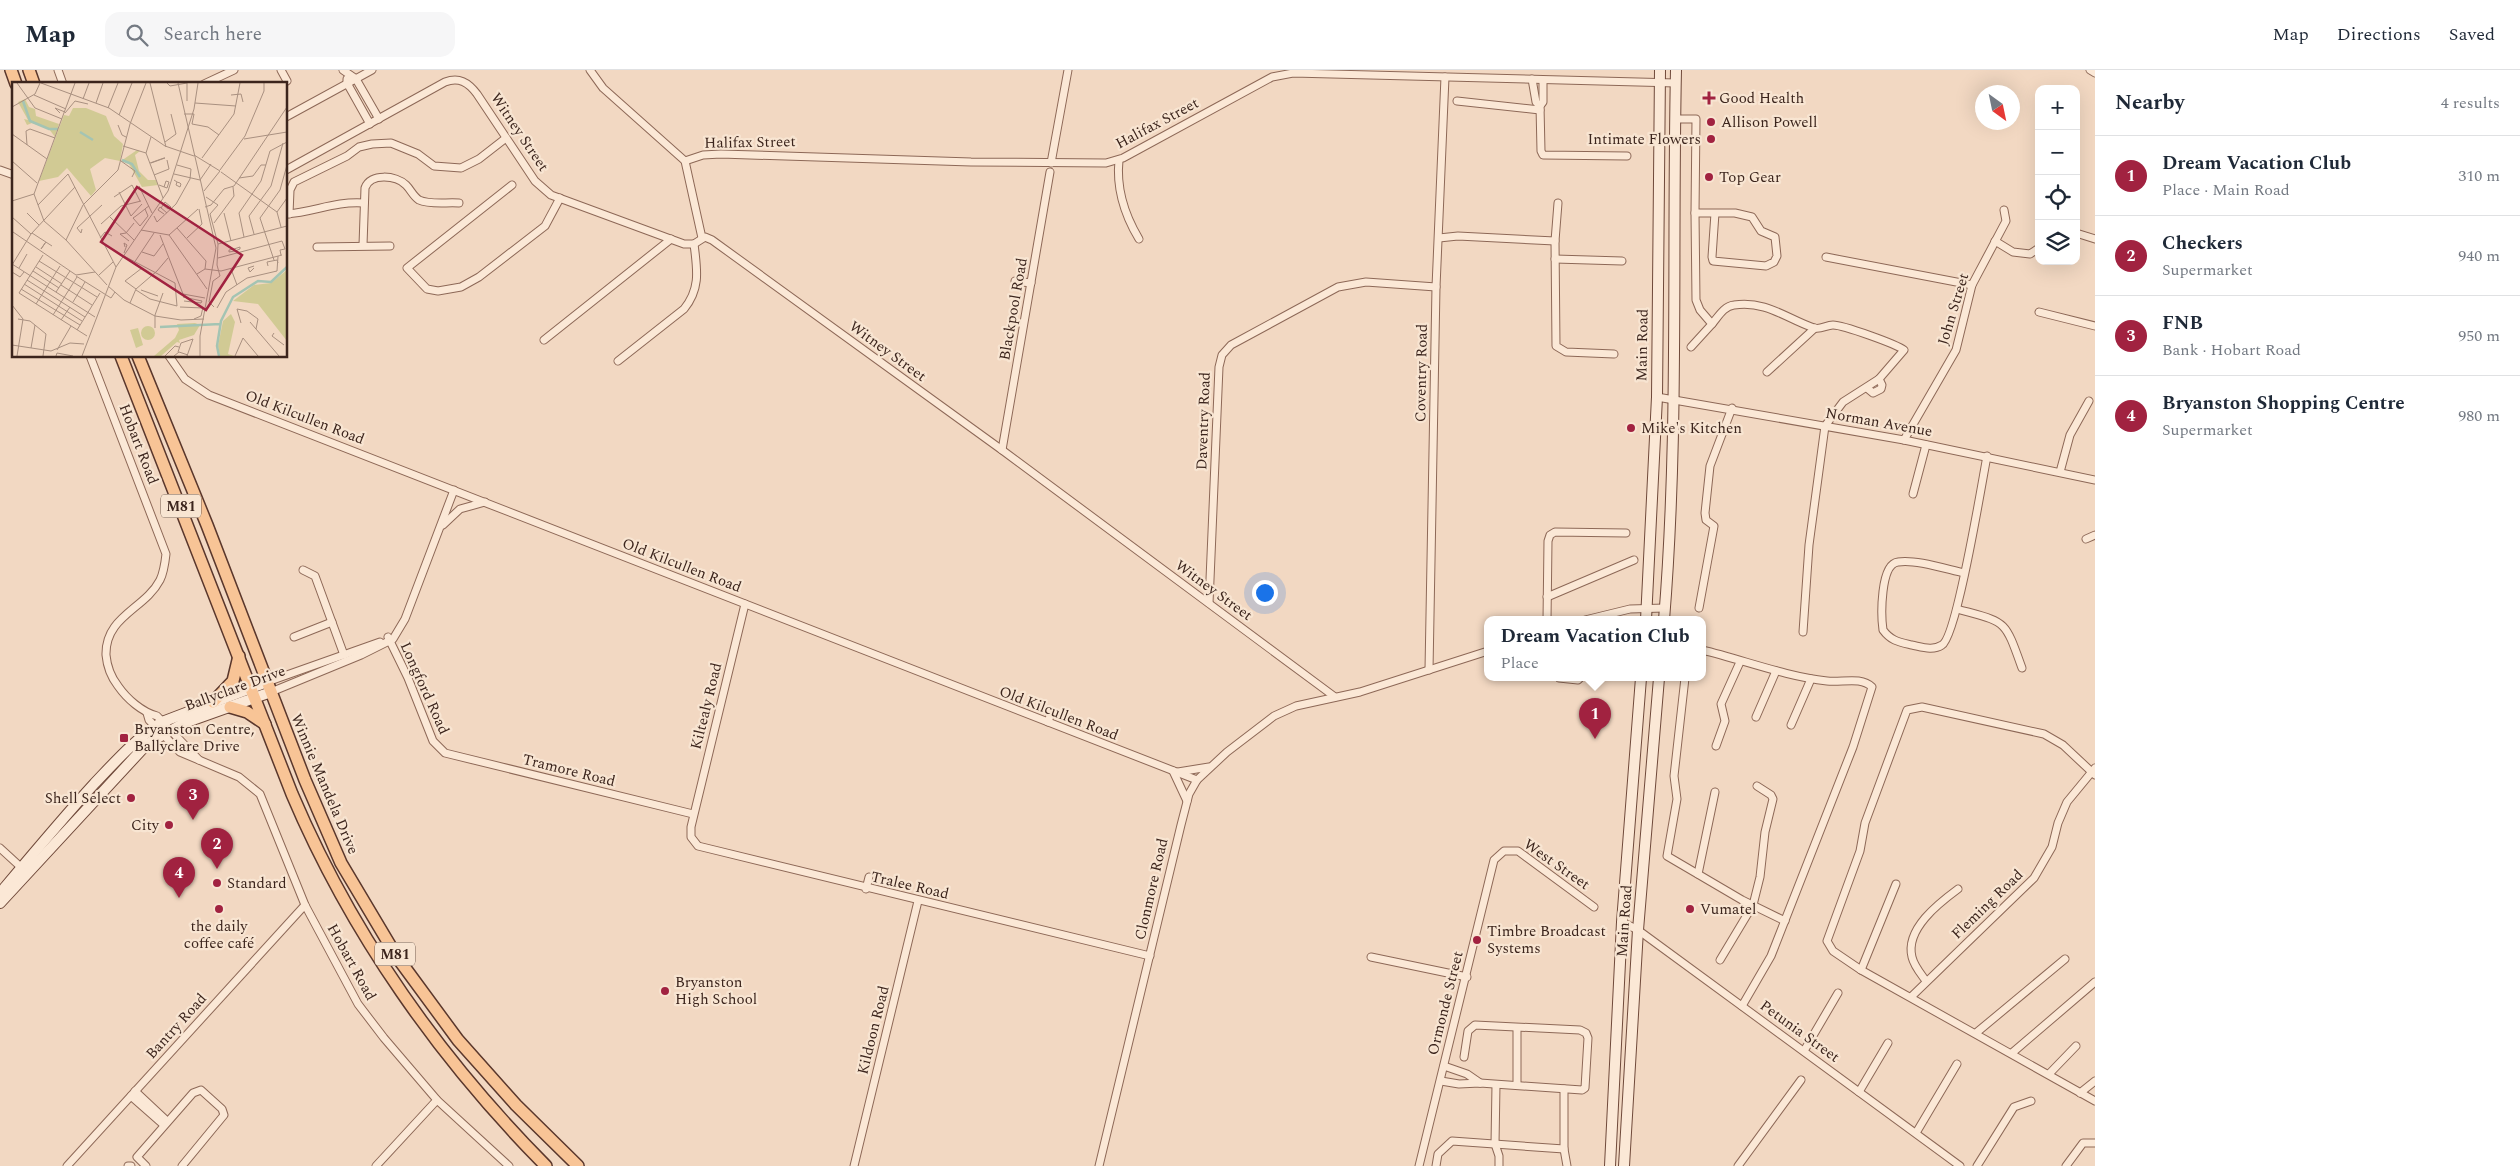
<!DOCTYPE html>
<html lang="en">
<head>
<meta charset="utf-8">
<style>
  :root { --surface:#fff; --page:#f6f6f7; --text:#1f2937; --muted:#747a83; --line:#e0e1e3; --accent:#a12240 }
  body { margin:0; font-family:Spectral,serif; background:var(--page); color:var(--text) }
  .controls { position:absolute; right:15px; top:15px; display:grid; overflow:hidden; border-radius:10px; box-shadow:0 5px 20px #0002 }
  .controls button { width:45px; height:45px; display:grid; place-items:center; padding:0; border:0; border-bottom:1px solid var(--line); background:var(--surface); color:var(--text); font:25px sans-serif }
  .compass { position:absolute; left:1975px; top:15px; width:45px; height:45px; border-radius:50%; background:var(--surface); box-shadow:0 5px 20px #0002; rotate:147deg }
  .you { position:absolute; left:1264px; top:522px; width:18px; height:18px; margin:-12px; border:4px solid #fff; border-radius:50%; background:#1a73e8; box-shadow:0 0 0 8px #1a73e833 }
  .badge { display:grid; place-items:center; width:32px; height:32px; border-radius:50%; background:var(--accent); color:#fff; font-size:16px; font-weight:700 }
  .pin { position:absolute; translate:-50% -41px; filter:drop-shadow(0 1px 2px #0008) }
  .pin::after { content:''; position:absolute; top:26px; width:18px; height:15px; background:inherit; clip-path:polygon(0 0,100% 0,50% 100%) }
  .popup { position:absolute; left:1484px; top:546px; width:222px; height:65px; box-sizing:border-box; display:grid; place-content:center; border-radius:10px; background:var(--surface); filter:drop-shadow(0 1px 4px #0005); font-size:16px; white-space:nowrap; color:var(--muted) }
  .popup b { font-size:19px; color:var(--text) }
  .popup::after { content:''; position:absolute; left:50%; top:100%; margin-left:-10px; border:10px solid transparent; border-top-color:var(--surface) }
  .list { margin:0; padding:0; list-style:none }
  h2 { display:flex; justify-content:space-between; align-items:center; height:65px; margin:0; padding:0 20px; font-size:21px }
  h2 small { font-size:16px; font-weight:400; color:var(--muted) }
  .list li { display:grid; grid-template-columns:32px 1fr auto; gap:15px; align-items:center; box-sizing:border-box; height:80px; padding:0 20px; border-top:1px solid var(--line) }
  .list b { display:block; font-size:19px; white-space:nowrap }
  .list p { margin:0; font-size:16px; white-space:nowrap; color:var(--muted) }
  .list em { font-size:16px; font-style:normal; color:var(--muted) }
  .icon { flex:none; width:28px; height:28px; fill:none; stroke:currentColor; stroke-width:2; stroke-linecap:round; stroke-linejoin:round }
  .map { position:relative; flex:none; width:2095px; height:1096px; overflow:hidden }
  header { display:flex; align-items:center; gap:30px; box-sizing:border-box; height:70px; padding:0 25px; background:var(--surface); border-bottom:1px solid var(--line) }
  header strong { font-size:24px }
  nav { display:flex; gap:28px; margin-inline-start:auto; font-size:18px }
  .search { width:350px; height:45px; background:var(--page); display:flex; align-items:center; gap:12px; box-sizing:border-box; padding:0 18px; border-radius:15px; color:var(--muted); font-size:19px }
  main { display:flex }
  aside { flex:1; background:var(--surface) }
  .map>svg:first-child { display:block }
  .lines { fill:none; stroke-linecap:round; stroke-linejoin:round }
  .street-casing { stroke:#8d6857; stroke-width:9 }
  .secondary-casing { stroke:#6f493a; stroke-width:12 }
  .primary-casing { stroke:#5a372c; stroke-width:14 }
  .street { stroke:#fbe8d6; stroke-width:7 }
  .secondary { stroke:#fbe8d6; stroke-width:10 }
  .primary { stroke:#f8c496; stroke-width:11 }
  .poi-dot { fill:#a12240; stroke:#f8e5d2; stroke-width:2 }
  .labels { text-anchor:middle; stroke-width:4.5; stroke-linejoin:round; paint-order:stroke }
  .shield { fill:#f8e5d2; stroke:#745f53; stroke-width:1 }
  .shield-label { font-size:14px; font-weight:bold; fill:#3c251d }
  .poi-label { font-size:15px; fill:#3c251d; stroke:#f8e5d2; text-anchor:start }
  .street-label { font-size:15px; fill:#3c251d; stroke:#f8e5d2 }
  .inset-river { fill:none; stroke:#a4c4b3; stroke-width:2.5 }
  .inset-road { fill:none; stroke:#a99080; stroke-width:1 }
  .view { fill:#a12240; fill-opacity:0.15; stroke:#a12240; stroke-width:2.5 }
  .inset-edge { fill:none; stroke:#3c251d; stroke-width:2.5 }
</style>
</head>
<body>
<header>
<strong>Map</strong>
<div class="search"><svg class="icon" aria-label="search" viewBox="0 0 24 24"><circle cx="10" cy="10" r="6"/><path d="M15 15l6 6"/></svg>Search here</div>
<nav><a>Map</a><a>Directions</a><a>Saved</a></nav>
</header>
<main>
<div class="map">
<svg width="2095" height="1096" viewBox="0 0 2095 1096">
  <rect width="100%" height="100%" fill="#f2d8c2"/>
  <g class="lines">
    <defs>
      <g id="street">
        <path d="M58,0L63,14"/>
        <path d="M281,0L287,11"/>
        <path d="M343,0L356,9L379,49"/>
        <path d="M590,0L603,18L685,91L703,85L721,84L971,92L1106,93L1123,88L1272,7L1293,3L1676,13"/>
        <path d="M2090,0L2095,3"/>
        <path d="M347,9V13L370,54"/>
        <path d="M1532,9L1536,32L1540,36"/>
        <path d="M1543,10V32L1540,36L1541,81L1543,85L1627,86"/>
        <path d="M204,14L234,0"/>
        <path d="M1457,31L1540,40"/>
        <path d="M286,47L372,0"/>
        <path d="M1676,49H1696L1695,143H1735L1752,147L1761,161L1775,167L1777,186L1774,192L1766,196L1713,191L1712,187L1715,143"/>
        <path d="M1119,90C1116,119 1124,144 1139,169"/>
        <path d="M685,91L702,168"/>
        <path d="M1051,93L1068,0"/>
        <path d="M0,100L14,105"/>
        <path d="M286,100L445,12C459,7 468,12 477,24L535,111L551,125L684,174H694L705,167L712,170L1002,380L1335,627"/>
        <path d="M512,115L407,198L427,219L438,221L461,217L479,207L545,156L560,128"/>
        <path d="M286,144C315,142 334,131 364,133"/>
        <path d="M289,144L290,120L294,112L347,86L359,77L372,74L391,73L418,84L434,96L461,98L479,89L506,68"/>
        <path d="M2076,163L2095,169"/>
        <path d="M1439,168L1458,166L1555,171L1558,133"/>
        <path d="M1555,171L1556,276L1566,282L1614,284"/>
        <path d="M1995,171L2013,182L2030,184L2039,178"/>
        <path d="M363,175L365,118C370,103 396,105 406,115C411,120 413,126 419,130C430,135 447,132 459,133"/>
        <path d="M317,177L390,176"/>
        <path d="M1826,187L1972,215"/>
        <path d="M1555,189L1622,191"/>
        <path d="M1015,211L1031,213"/>
        <path d="M2039,242L2095,256"/>
        <path d="M1712,254C1718,247 1724,236 1734,235C1766,230 1787,249 1814,258C1821,260 1826,255 1833,255C1843,255 1896,274 1904,280L1879,309L1843,332L1825,356L1809,475L1803,562"/>
        <path d="M544,270L671,169"/>
        <path d="M1691,277L1712,254L1700,240L1696,230L1695,143"/>
        <path d="M90,286L166,484C165,493 164,502 160,510C145,539 105,546 106,585C107,596 111,607 118,616C127,629 142,642 157,646L199,690"/>
        <path d="M169,286L185,309L209,325L1197,710"/>
        <path d="M618,291L684,239C701,218 697,199 694,174"/>
        <path d="M1767,302L1815,258"/>
        <path d="M1867,318L1873,323L1881,319L1882,315L1879,309"/>
        <path d="M1657,327L1904,370L2095,410"/>
        <path d="M1904,370L1956,280L1972,215L2006,151L2004,140"/>
        <path d="M1002,380L1050,102"/>
        <path d="M2060,402L2070,365L2089,331"/>
        <path d="M1913,424L1926,375"/>
        <path d="M443,455L460,439L485,432"/>
        <path d="M2086,469L2095,465"/>
        <path d="M303,500L315,506L344,585"/>
        <path d="M1964,503C1946,499 1915,489 1898,492C1880,494 1881,546 1883,560C1891,571 1899,572 1912,575C1922,577 1933,581 1942,575C1957,566 1982,412 1987,386"/>
        <path d="M1547,527L1634,490"/>
        <path d="M1209,533L1219,297L1222,285L1231,275L1338,217L1366,212L1436,217"/>
        <path d="M745,534L691,757V767L698,776L1150,886"/>
        <path d="M1699,538L1714,456L1706,450L1705,443L1710,396L1732,338"/>
        <path d="M1957,539C2007,553 2004,548 2022,598"/>
        <path d="M1547,550L1548,471L1550,465L1555,462L1626,463"/>
        <path d="M1585,550L1630,539L1665,538"/>
        <path d="M294,567L332,552"/>
        <path d="M388,567L408,608L433,671L445,683L693,744"/>
        <path d="M1702,580C1744,590 1784,606 1827,611C1841,613 1861,606 1872,617L1853,677L1771,886L1742,936"/>
        <path d="M1429,600L1436,217L1445,7"/>
        <path d="M1559,608L1578,610L1580,608"/>
        <path d="M1685,608L1674,706L1677,729L1667,786L1742,830L1785,851"/>
        <path d="M267,612L380,572"/>
        <path d="M271,622L361,585L393,569L405,549L454,420"/>
        <path d="M147,643L149,650L180,682L239,707L260,724L305,835L358,934L384,968L437,1030L509,1096"/>
        <path d="M1756,647L1776,601"/>
        <path d="M1048,652L1051,643"/>
        <path d="M1791,655L1811,609"/>
        <path d="M1716,676L1725,651L1721,634L1740,592"/>
        <path d="M1173,701L1187,731"/>
        <path d="M1178,702L1209,697"/>
        <path d="M2095,705L2063,675L2044,664L1922,637L1907,640L1865,753L1860,781L1827,871L1833,881L1861,900L2095,1031"/>
        <path d="M0,778L24,800"/>
        <path d="M1698,804L1715,722"/>
        <path d="M866,819L869,807"/>
        <path d="M1622,852L1638,860L1960,1096"/>
        <path d="M1371,887L1467,907"/>
        <path d="M1720,890L1753,835L1760,807L1765,762L1773,729L1771,725L1757,716"/>
        <path d="M1861,900L1896,814"/>
        <path d="M1926,911C1921,904 1914,896 1912,887C1905,859 1939,833 1958,819"/>
        <path d="M1911,927L2034,808L2052,777L2058,753L2067,732L2095,698"/>
        <path d="M1976,963L2065,889"/>
        <path d="M1804,981L1838,923"/>
        <path d="M2012,983L2095,912"/>
        <path d="M1444,996L1467,1004L1480,1013"/>
        <path d="M2049,1004L2076,976"/>
        <path d="M1441,1011L1459,1014L1480,1013L1582,1020L1585,1018L1588,968L1586,963L1580,960L1475,955L1468,961L1464,987"/>
        <path d="M1496,1015L1495,1074L1499,1086V1096"/>
        <path d="M1517,1015V958"/>
        <path d="M1564,1019V1079L1567,1096"/>
        <path d="M135,1021L167,1051"/>
        <path d="M1859,1022L1888,973"/>
        <path d="M2080,1023L2095,1011"/>
        <path d="M131,1026L164,1055"/>
        <path d="M1916,1063L1957,994"/>
        <path d="M67,1096L305,835"/>
        <path d="M128,1096H131"/>
        <path d="M146,1096L137,1087L193,1023L201,1020L222,1039L224,1045L182,1096"/>
        <path d="M376,1096L437,1030"/>
        <path d="M854,1096L918,831"/>
        <path d="M1099,1096L1181,755L1189,724L1197,710L1227,682L1274,646L1296,636L1360,622L1488,581"/>
        <path d="M1419,1096L1494,790L1504,781H1518L1594,837"/>
        <path d="M1436,1096L1438,1084L1452,1071L1564,1079"/>
        <path d="M1738,1096L1801,1010"/>
        <path d="M1977,1096L2014,1037L2031,1031"/>
        <path d="M2066,1096L2083,1073H2095"/>
      </g>
      <g id="secondary">
        <path d="M1646,550L1657,327L1660,0"/>
        <path d="M1664,550C1679,367 1672,183 1676,0"/>
        <path d="M1,822C32,785 62,749 94,714C115,692 136,668 162,652L267,612"/>
        <path d="M0,833L147,674L184,653L271,622"/>
        <path d="M1610,1096L1622,852L1641,608"/>
        <path d="M1624,1096L1638,860L1659,608"/>
      </g>
      <g id="primary">
        <path d="M11,0L16,14"/>
        <path d="M29,0L34,14"/>
        <path d="M121,286L292,724C351,863 440,989 546,1096"/>
        <path d="M138,286L207,455L305,710L341,793L397,887L458,970L516,1035L578,1096"/>
        <path d="M213,632L233,611L239,586"/>
        <path d="M230,637L247,642L265,654"/>
      </g>
    </defs>
    <use href="#street" class="street-casing"/>
    <use href="#secondary" class="secondary-casing"/>
    <use href="#primary" class="primary-casing"/>
    <use href="#street" class="street"/>
    <use href="#secondary" class="secondary"/>
    <use href="#primary" class="primary"/>
  </g>
  <g class="poi-dot">
    <path d="M1706.5 20.5h5v5h5v5h-5v5h-5v-5h-5v-5h5z"/>
    <circle cx="1711" cy="52" r="5"/>
    <circle cx="1711" cy="69" r="5"/>
    <circle cx="1709" cy="107" r="5"/>
    <circle cx="1631" cy="358" r="5"/>
    <rect x="119" y="663" width="10" height="10" rx="2.5"/>
    <circle cx="131" cy="728" r="5"/>
    <circle cx="169" cy="755" r="5"/>
    <circle cx="217" cy="813" r="5"/>
    <circle cx="219" cy="839" r="5"/>
    <circle cx="1690" cy="839" r="5"/>
    <circle cx="1477" cy="870" r="5"/>
    <circle cx="665" cy="921" r="5"/>
  </g>
  <g class="labels">
    <g class="shield">
      <rect x="161" y="424.5" width="40" height="23" rx="4"/>
      <rect x="375" y="872.5" width="40" height="23" rx="4"/>
    </g>
    <g class="shield-label">
      <text x="181" y="441">M81</text>
      <text x="395" y="889">M81</text>
    </g>
    <g class="poi-label">
      <text x="1719" y="33">Good Health</text>
      <text x="1721" y="57">Allison Powell</text>
      <text x="1701" y="74" text-anchor="end">Intimate Flowers</text>
      <text x="1719" y="112">Top Gear</text>
      <text x="1641" y="363">Mike's Kitchen</text>
      <text x="134" y="664">Bryanston Centre,<tspan x="134" dy="17">Ballyclare Drive</tspan></text>
      <text x="121" y="733" text-anchor="end">Shell Select</text>
      <text x="159" y="760" text-anchor="end">City</text>
      <text x="227" y="818">Standard</text>
      <text x="1700" y="844">Vumatel</text>
      <text x="219" y="861" text-anchor="middle">the daily<tspan x="219" dy="17">coffee café</tspan></text>
      <text x="1487" y="866">Timbre Broadcast<tspan x="1487" dy="17">Systems</tspan></text>
      <text x="675" y="917">Bryanston<tspan x="675" dy="17">High School</tspan></text>
    </g>
    <g class="street-label">
      <text transform="translate(1157 53) rotate(-28)" y="5">Halifax Street</text>
      <text transform="translate(520 62) rotate(56)" y="5">Witney Street</text>
      <text transform="translate(750 72) rotate(-1)" y="5">Halifax Street</text>
      <text transform="translate(1013 239) rotate(-80)" y="5">Blackpool Road</text>
      <text transform="translate(1953 239) rotate(-73)" y="5">John Street</text>
      <text transform="translate(1642 275) rotate(-89)" y="5">Main Road</text>
      <text transform="translate(888 281) rotate(36)" y="5">Witney Street</text>
      <text transform="translate(1421 303) rotate(-89)" y="5">Coventry Road</text>
      <text transform="translate(305 347) rotate(21)" y="5">Old Kilcullen Road</text>
      <text transform="translate(1203 351) rotate(-88)" y="5">Daventry Road</text>
      <text transform="translate(1879 352) rotate(10)" y="5">Norman Avenue</text>
      <text transform="translate(139 374) rotate(69)" y="5">Hobart Road</text>
      <text transform="translate(682 495) rotate(21)" y="5">Old Kilcullen Road</text>
      <text transform="translate(1214 520) rotate(36)" y="5">Witney Street</text>
      <text transform="translate(235 618) rotate(-20)" y="5">Ballyclare Drive</text>
      <text transform="translate(425 618) rotate(66)" y="5">Longford Road</text>
      <text transform="translate(706 636) rotate(-76)" y="5">Kiltealy Road</text>
      <text transform="translate(1059 643) rotate(21)" y="5">Old Kilcullen Road</text>
      <text transform="translate(569 700) rotate(14)" y="5">Tramore Road</text>
      <text transform="translate(325 714) rotate(67)" y="5">Winnie Mandela Drive</text>
      <text transform="translate(1557 794) rotate(35)" y="5">West Street</text>
      <text transform="translate(910 815) rotate(13)" y="5">Tralee Road</text>
      <text transform="translate(1151 819) rotate(-77)" y="5">Clonmore Road</text>
      <text transform="translate(1987 834) rotate(-44)" y="5">Fleming Road</text>
      <text transform="translate(1624 851) rotate(-86)" y="5">Main Road</text>
      <text transform="translate(352 892) rotate(61)" y="5">Hobart Road</text>
      <text transform="translate(1445 933) rotate(-76)" y="5">Ormonde Street</text>
      <text transform="translate(176 956) rotate(-48)" y="5">Bantry Road</text>
      <text transform="translate(873 960) rotate(-76)" y="5">Kildoon Road</text>
      <text transform="translate(1800 961) rotate(36)" y="5">Petunia Street</text>
    </g>
  </g>
  <g transform="translate(12 12)">
    <rect width="275" height="275" fill="#f2d8c2"/>
    <path d="M13,17L17,25L23,27L24,34L47,42L43,55L37,47L20,41L15,43L12,37L16,38L6,20ZM61,26H74L94,34L102,54L111,62L108,79L93,76L78,87L84,108L79,114L55,86L46,95L27,99L52,33L57,34ZM125,68L128,69L123,73L127,89L136,98H144L146,103L130,105L117,82L109,79ZM275,188V259L246,222L221,219L242,203L259,201ZM219,232L223,240L216,272L222,274H208L206,264L211,239ZM183,241L188,243L182,253L167,258L168,261L165,260L149,274H142L163,256L167,248L165,242ZM129 251a7 7 0 1 1 14 0a7 7 0 1 1-14 0ZM126,246L131,263L124,266L118,248Z" fill="#d1ca94"/>
    <path class="inset-river" d="M11,19L18,39L37,47H46M68,50L81,58M110,78L120,82L128,95M148,245L208,242M207,274L205,264L209,239L221,215L246,199L259,200L275,185"/>
    <path class="inset-road" d="M5,1L23,26L50,37M29,1L97,26L153,64L182,74M138,1L154,65M155,1L158,4L175,1M166,1L204,166L188,254V274M175,1V19M22,13L54,27M219,13L229,12L231,20M71,17L77,1M84,21L91,1M183,21L224,24M0,25L23,12L28,1M96,26L106,1M48,31L43,26L53,30M53,31L63,19L76,22M172,32H182L180,42L196,45L207,53M107,33L120,1M106,43L110,53L114,55M0,52L35,77M139,55L134,71L151,116M232,57L275,50M153,60L164,52L159,32M15,63L14,49L18,47L43,56M111,64L134,71M182,73L208,89M190,76L222,32L228,1M0,79L25,101M109,79L123,89L120,95M138,81L152,76H153L139,81M208,88L233,54L252,9V1M209,90L265,130L269,145M162,92L188,98L199,82M142,93L157,87L155,78M227,96L241,94L249,83H254M162,98L165,100L168,101L169,102L168,105L164,103L165,100M147,103L155,106L157,100L154,99L152,105M127,104L140,131M192,109L208,89M107,110L119,134L130,122M22,112L32,139L54,158L95,203M22,112L63,1M102,115L120,103L128,119M194,115L206,123L198,132L206,162L205,183L208,194L201,199L197,220L202,225M0,119L22,112M26,123L56,92L104,185M193,125L199,123L212,107L222,104L275,25M149,126L153,120L159,125L156,127L151,123M133,127L136,134L128,144L121,136L124,134L133,127L134,126L137,124M265,130L275,116M15,131L27,143M212,131L219,159M152,132L146,128L148,125L155,131M142,134L145,140L164,122L178,97L179,87L165,83M0,135L19,152M98,135L122,158M202,141L222,114L221,105M89,142L109,124L129,119M165,146L194,179L193,187M70,147L69,151L65,146L90,123M129,148L157,153L186,127M1,150L64,193L83,190M20,151L40,164M242,152L237,134L259,104L271,61M148,153L171,212L193,216M157,153L195,207M232,155L227,131L249,99L258,69L275,60M88,156L93,150L100,154M175,156L190,142L187,127M54,158L71,123L106,88L118,42L134,1M117,159L108,152L114,151L122,141M33,161L29,167L34,160M206,162L275,144M228,165V167L223,169L222,167ZM222,167L223,169L217,170V168ZM130,170L142,174L151,162M112,171L115,163L112,161L113,165M31,173L7,211L75,254M112,174L163,201L165,224L138,217L124,208M206,176L270,159L273,167L268,168L269,173M262,178L248,136L268,108L275,83M27,179L85,215M122,181L142,151M0,182L83,235M0,183L19,152L63,105M242,184L236,186L238,190L242,186M256,184L255,180L265,178L266,181M24,185L50,202M7,186L15,172M219,187L225,203M21,189L47,206M145,189L156,176M0,190L8,195L12,190M185,192L193,187L209,189L270,173M87,193L101,180M64,194L99,216L103,210M15,198L73,235M12,202L70,239M49,203L80,223M96,204L112,218L143,234L169,238L192,237M9,207L68,243M124,207L113,199L130,186M129,208L146,214M44,210L58,189M171,215L190,219L189,221L172,219M61,220L73,200M118,221L124,207L145,189M24,222L48,184M0,223L11,237L5,274M168,225L191,226M205,226L214,210L235,196L265,189L266,174M41,233L65,195M6,237L18,239L34,252L31,274M182,237L189,234L191,225M49,238L58,225M238,240L267,274M229,241L225,227L235,229L246,237L244,247M143,246V233L151,211M65,248L88,211M262,251L260,254L272,263M0,263L39,269L58,261L72,262M19,266L23,243M45,268L59,244M166,270L169,261L181,257L175,274M44,274L45,271L61,274M70,274L104,185L156,109L182,27L186,1M153,274L163,264L167,265M162,274L167,270L176,273M223,274L231,256L246,274"/>
    <path class="view" d="M125,105L230,173L194,228L89,160Z"/>
    <rect width="275" height="275" class="inset-edge"/>
  </g>
</svg>
<div class="controls">
<button>+</button>
<button>−</button>
<button><svg class="icon" aria-label="locate" viewBox="0 0 24 24"><circle cx="12" cy="12" r="6"/><path d="M12 2v4M12 18v4M2 12h4M18 12h4"/></svg></button>
<button><svg class="icon" aria-label="layers" viewBox="0 0 24 24"><path d="M12 4l9 5-9 5-9-5zM3 14l9 5 9-5"/></svg></button>
</div>
<svg class="compass" viewBox="-18 -18 36 36"><path d="M0-13l5 13h-10z" fill="#e53935"/><path d="M0 13l5-13h-10z" fill="#747a83"/></svg>
<div class="you"></div>
<div class="pin badge" style="left:1595px;top:669px">1</div>
<div class="popup"><b>Dream Vacation Club</b>Place</div>
<div class="pin badge" style="left:217px;top:799px">2</div>
<div class="pin badge" style="left:193px;top:750px">3</div>
<div class="pin badge" style="left:179px;top:828px">4</div>
</div>
<aside>
<h2>Nearby<small>4 results</small></h2>
<ul class="list">
<li><span class="badge">1</span><div><b>Dream Vacation Club</b><p>Place · Main Road</p></div><em>310 m</em></li>
<li><span class="badge">2</span><div><b>Checkers</b><p>Supermarket</p></div><em>940 m</em></li>
<li><span class="badge">3</span><div><b>FNB</b><p>Bank · Hobart Road</p></div><em>950 m</em></li>
<li><span class="badge">4</span><div><b>Bryanston Shopping Centre</b><p>Supermarket</p></div><em>980 m</em></li>
</ul>
</aside>
</main>
</body>
</html>
